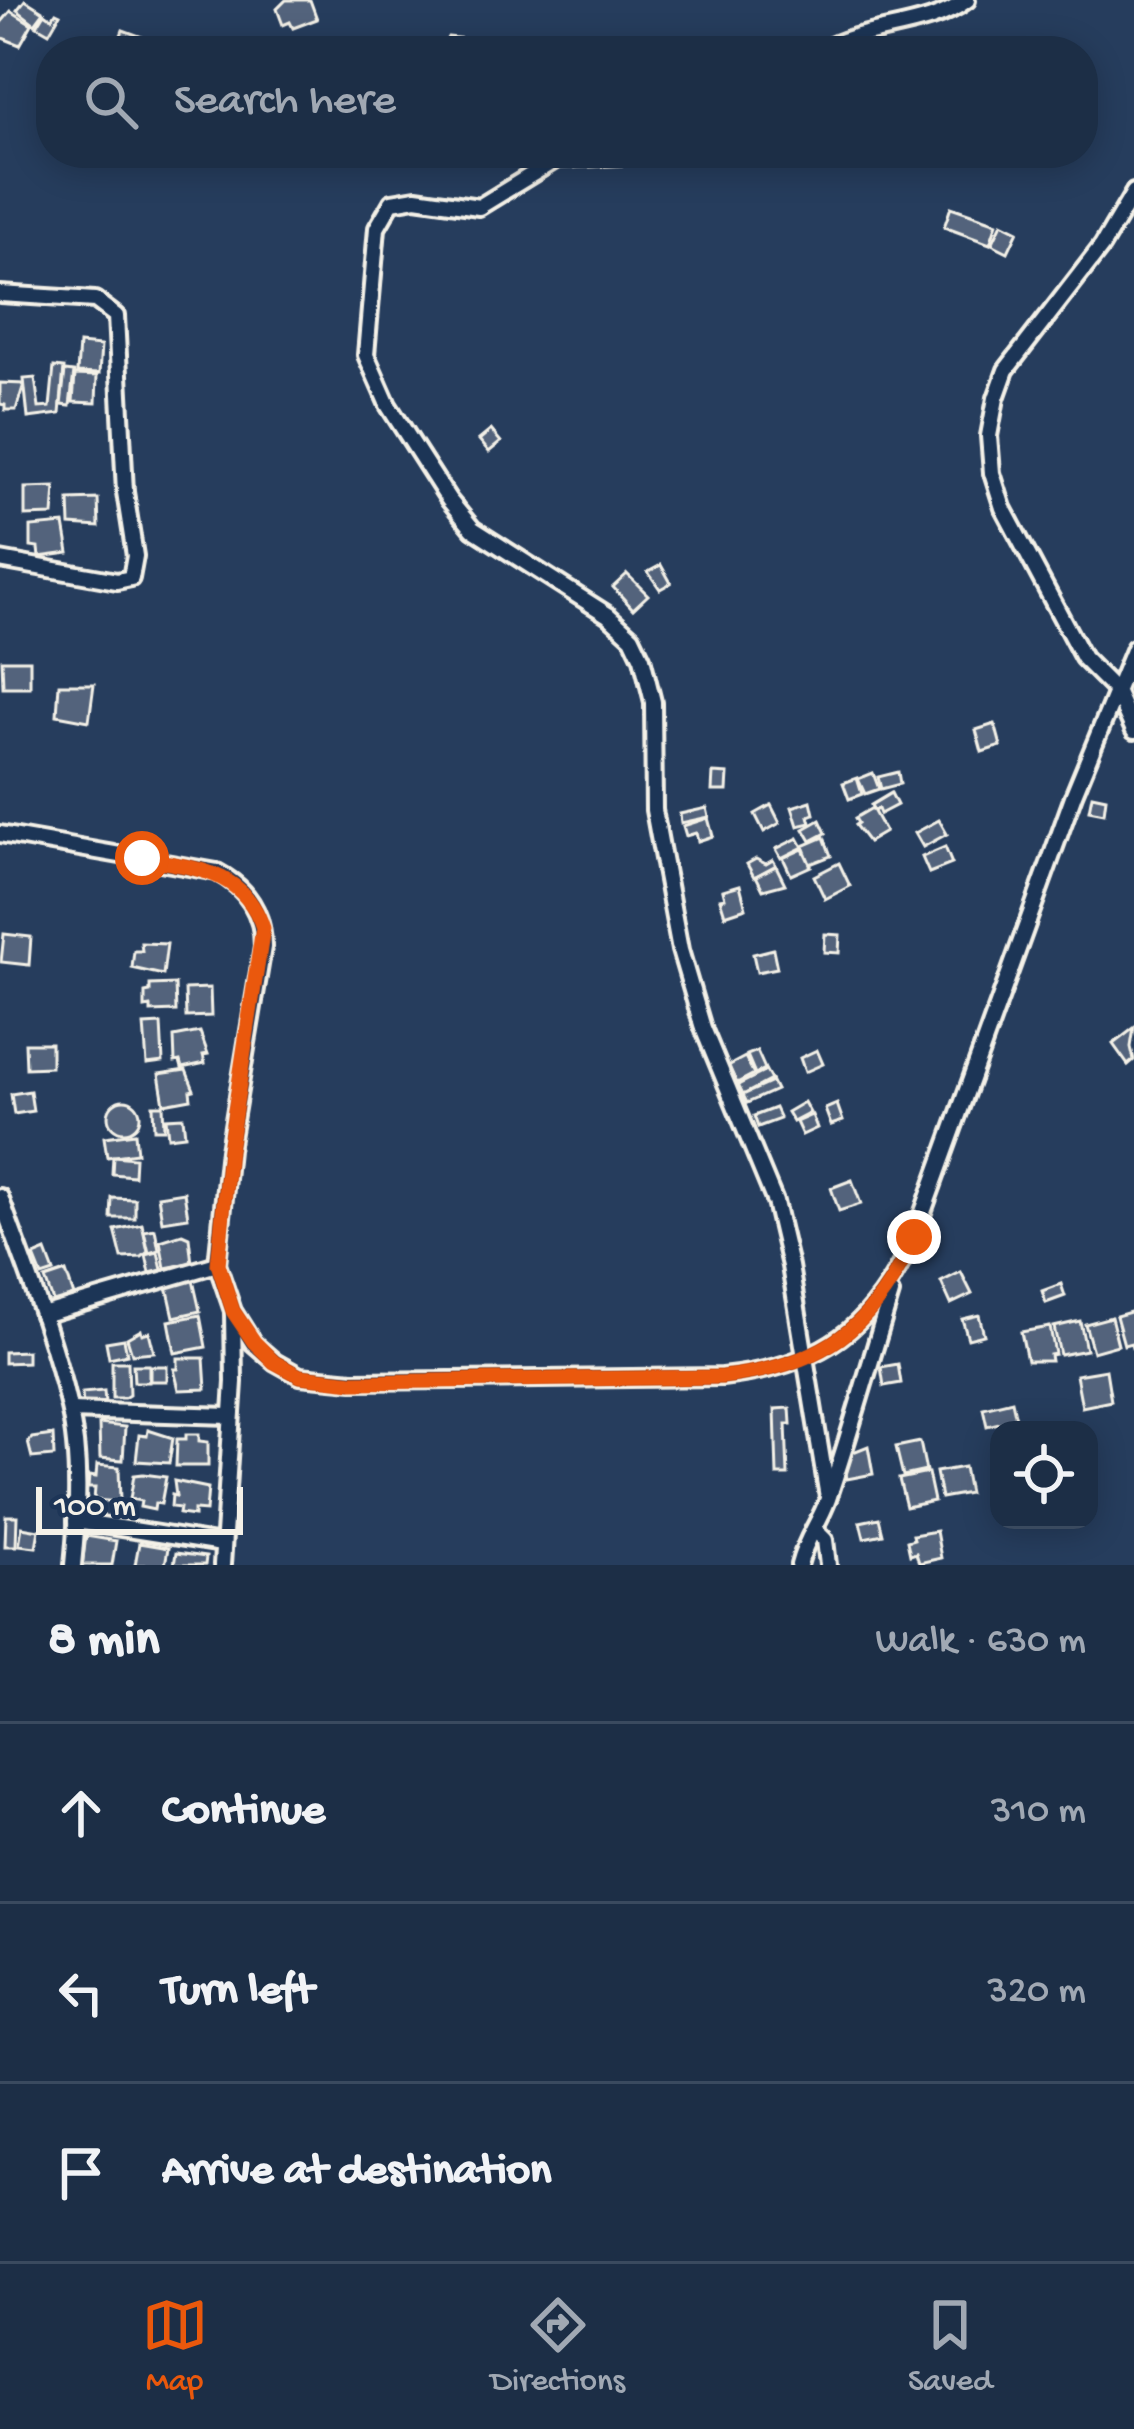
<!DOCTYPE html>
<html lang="en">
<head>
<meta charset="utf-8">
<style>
  :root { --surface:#1c2e46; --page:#293a51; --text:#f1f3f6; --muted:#a0a8b3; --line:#3a4a5f; --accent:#ea580c }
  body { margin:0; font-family:"Gochi Hand",sans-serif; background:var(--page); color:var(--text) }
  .controls { position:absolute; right:36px; bottom:36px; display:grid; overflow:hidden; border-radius:24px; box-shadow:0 6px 30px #0003 }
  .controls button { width:108px; height:108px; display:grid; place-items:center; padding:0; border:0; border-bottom:3px solid var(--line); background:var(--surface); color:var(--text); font:60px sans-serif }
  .scale { position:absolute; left:36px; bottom:30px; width:207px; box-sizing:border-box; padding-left:12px; border:6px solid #f4f1e8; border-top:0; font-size:33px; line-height:42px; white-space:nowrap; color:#f4f1e8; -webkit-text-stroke:9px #1d3557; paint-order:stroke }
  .stop { position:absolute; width:36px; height:36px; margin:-27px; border:9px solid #ea580c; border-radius:50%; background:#fff }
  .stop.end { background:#ea580c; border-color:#fff; box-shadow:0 3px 12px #0008 }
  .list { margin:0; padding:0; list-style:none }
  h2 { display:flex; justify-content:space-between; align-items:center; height:156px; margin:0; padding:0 48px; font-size:51px }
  h2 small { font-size:39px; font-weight:400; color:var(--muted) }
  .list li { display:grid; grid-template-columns:78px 1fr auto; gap:36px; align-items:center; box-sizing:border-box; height:180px; padding:0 48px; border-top:3px solid var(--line) }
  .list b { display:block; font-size:45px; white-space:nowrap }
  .list em { font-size:39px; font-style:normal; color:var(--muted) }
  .icon { flex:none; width:66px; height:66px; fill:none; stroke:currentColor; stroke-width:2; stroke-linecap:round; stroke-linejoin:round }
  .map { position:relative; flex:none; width:1134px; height:1565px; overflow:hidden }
  .search { position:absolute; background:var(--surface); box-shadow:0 6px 30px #0003; left:36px; right:36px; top:36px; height:132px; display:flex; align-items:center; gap:30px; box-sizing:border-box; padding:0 42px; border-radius:48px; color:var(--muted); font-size:45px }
  .sheet { height:696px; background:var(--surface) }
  nav { display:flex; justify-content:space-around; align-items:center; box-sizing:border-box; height:168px; border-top:3px solid var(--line); background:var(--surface); font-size:33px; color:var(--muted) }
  nav a { display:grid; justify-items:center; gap:6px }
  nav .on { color:var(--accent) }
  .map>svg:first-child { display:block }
  .building { fill:#52647b; stroke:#f4f1e8; stroke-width:3 }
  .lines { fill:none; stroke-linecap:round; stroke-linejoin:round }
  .street-casing { stroke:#f4f1e8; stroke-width:22 }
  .street { stroke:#1d3557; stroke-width:14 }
  .route { stroke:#ea580c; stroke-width:15 }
</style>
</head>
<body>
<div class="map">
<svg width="1134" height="1565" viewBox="0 0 1134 1565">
  <rect width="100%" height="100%" fill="#263d5d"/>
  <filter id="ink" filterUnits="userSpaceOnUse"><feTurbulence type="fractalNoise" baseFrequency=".00833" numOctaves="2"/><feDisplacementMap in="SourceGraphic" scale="24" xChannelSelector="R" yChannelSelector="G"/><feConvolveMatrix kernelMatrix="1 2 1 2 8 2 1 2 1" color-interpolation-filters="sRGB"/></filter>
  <g filter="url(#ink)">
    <g class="building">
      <path d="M25,0L44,12L35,24L17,10Z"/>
      <path d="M286,0H310L317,19L293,28L290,22L283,25L277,9Z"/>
      <path d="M11,11L32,24L20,45L0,37V24Z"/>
      <path d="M56,12L60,14L49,33L37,26L45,13L52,18Z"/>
      <path d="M123,30L145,38L143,51H115Z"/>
      <path d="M448,37L468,39L467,51H441Z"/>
      <path d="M951,207L997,223L990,244L944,227Z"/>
      <path d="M1002,223L1018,231L1008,252L992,244Z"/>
      <path d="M79,344L101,346L99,374L77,373Z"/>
      <path d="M54,367L64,368L60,414L28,418L24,379L35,378L39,408L50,407Z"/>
      <path d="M65,371L74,372L70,406L61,405Z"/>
      <path d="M75,375L97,376L96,403L73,402Z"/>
      <path d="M0,383L24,384L16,410H5V405L0,404Z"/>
      <path d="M491,430L501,442L489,452L479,440Z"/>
      <path d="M55,487L53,515L25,516V488Z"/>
      <path d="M98,499L99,527L70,525L69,500Z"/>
      <path d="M64,524L69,553L39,557L38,548L31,547V527Z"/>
      <path d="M661,565L671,583L660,589L648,572Z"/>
      <path d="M627,574L648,595L633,609L613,587Z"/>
      <path d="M2,660H30V687H3Z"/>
      <path d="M59,684H94L89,721L57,715Z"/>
      <path d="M995,724L1001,746L982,752L976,730Z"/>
      <path d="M898,772L900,784L881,789L878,777Z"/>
      <path d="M713,773L728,774L727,791H712Z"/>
      <path d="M873,773L879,789L865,794L858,779Z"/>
      <path d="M857,778L862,794L849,799L843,783Z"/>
      <path d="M891,793L897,805L880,814L878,809L874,811L871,805Z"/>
      <path d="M1092,795L1106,798L1104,813L1089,810Z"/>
      <path d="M811,801L814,814L809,816L811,823L798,826L792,807Z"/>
      <path d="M771,805L780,823L764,832L755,814Z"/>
      <path d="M707,808L709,817L681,823L680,814Z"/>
      <path d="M872,808L885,832L868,842L855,825L858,823L855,818Z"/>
      <path d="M708,818L713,836L698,841L696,833L686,836L683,826Z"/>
      <path d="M820,820L826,833L811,841L804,829Z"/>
      <path d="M939,820L947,834L923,847L915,833Z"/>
      <path d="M824,837L831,856L810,864L803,846Z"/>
      <path d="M798,838L803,847L781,858L776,849Z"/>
      <path d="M945,847L952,864L929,873L922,857Z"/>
      <path d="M803,849L811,866L791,875L783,858Z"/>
      <path d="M756,859L766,864L773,860L776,865L754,877L747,864Z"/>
      <path d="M839,863L850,886L825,899L814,876Z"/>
      <path d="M776,866L785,884L763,890L756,876Z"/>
      <path d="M740,885L746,908L725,915L720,899L725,898L723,890Z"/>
      <path d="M4,934L31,937L29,965L1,962Z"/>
      <path d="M825,934L840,935L839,953L824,952Z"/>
      <path d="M141,943L167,944L163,975L132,968L134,951H142Z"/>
      <path d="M773,949L777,968L757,972L753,954Z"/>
      <path d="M175,984L176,1011L151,1012V1007L145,1008V993L150,992V985Z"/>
      <path d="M210,988L211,1016L186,1017L185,989Z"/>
      <path d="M161,1024L163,1062L147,1064L144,1025Z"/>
      <path d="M1134,1028L1131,1047L1134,1060L1128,1065L1113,1044Z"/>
      <path d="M200,1032L208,1054L203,1055L205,1063L182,1068L180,1061L175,1062L174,1037Z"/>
      <path d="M25,1043H51V1067L26,1068Z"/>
      <path d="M817,1050L823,1064L805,1072L800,1058Z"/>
      <path d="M757,1051L765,1069L755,1074L747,1055Z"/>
      <path d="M745,1057L754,1074L737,1083L728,1066Z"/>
      <path d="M186,1070L194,1090L190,1091L191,1099L164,1104L159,1074Z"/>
      <path d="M766,1071L771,1080L743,1095L738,1085Z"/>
      <path d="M772,1082L776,1090L747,1103L743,1095Z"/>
      <path d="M30,1091L33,1111L14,1114L11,1094Z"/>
      <circle cx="124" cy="1116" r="16"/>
      <path d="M804,1102L810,1113L793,1122L787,1112Z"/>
      <path d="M837,1104L843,1121L831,1125L825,1109Z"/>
      <path d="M153,1105H163L164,1129H154Z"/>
      <path d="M775,1108L780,1119L758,1127L754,1116Z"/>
      <path d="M812,1115L817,1128L802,1135L796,1122Z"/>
      <path d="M183,1117L185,1135L168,1137L166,1118Z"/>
      <path d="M135,1133L137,1153L107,1157L104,1137Z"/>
      <path d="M113,1156L135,1158L134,1176L112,1174Z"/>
      <path d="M852,1180L861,1204L839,1211L831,1188Z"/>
      <path d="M184,1192L188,1217L162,1221L158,1196Z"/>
      <path d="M112,1198L135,1199V1218H111Z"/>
      <path d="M142,1224L148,1252L142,1257L122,1258L115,1230Z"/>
      <path d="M155,1229L159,1250L149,1253L144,1231Z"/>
      <path d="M182,1234L189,1237L192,1263L165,1268L160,1241Z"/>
      <path d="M46,1251L54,1272L42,1276L34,1256Z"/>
      <path d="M158,1252L162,1270L150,1273L146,1255Z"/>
      <path d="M66,1272L74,1296L54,1304L45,1279Z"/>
      <path d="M961,1272L972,1294L951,1304L941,1282Z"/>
      <path d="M193,1280L200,1311L174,1317L167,1286Z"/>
      <path d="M1061,1284L1065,1296L1046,1303L1042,1291Z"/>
      <path d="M1134,1311V1346L1132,1347L1131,1343L1124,1345L1116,1316Z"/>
      <path d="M200,1315L206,1347L175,1353L169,1321Z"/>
      <path d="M979,1315L984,1335L968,1339L962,1319Z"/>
      <path d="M1111,1317L1118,1345L1093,1352L1085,1324Z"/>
      <path d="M1080,1321L1086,1350L1060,1355L1054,1327Z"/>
      <path d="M1050,1327L1055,1354L1050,1355L1051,1361H1027L1021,1332Z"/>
      <path d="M141,1330L142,1334L149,1332L154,1352L132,1354L127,1338Z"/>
      <path d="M124,1339L127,1354L109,1358L106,1342Z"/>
      <path d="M27,1351V1362L4,1363V1352Z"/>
      <path d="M178,1358H204L206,1389L179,1390L174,1369H178Z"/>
      <path d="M112,1362H128L129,1395L124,1398H112Z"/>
      <path d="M898,1364L901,1383L884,1386L881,1367Z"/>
      <path d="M133,1365H149V1382H134Z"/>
      <rect x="150" y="1366" width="17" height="15"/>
      <path d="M1106,1370L1111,1401L1082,1407L1076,1375Z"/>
      <path d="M104,1391L105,1403L83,1406L82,1393Z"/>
      <path d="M1012,1401L1016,1419L987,1426L983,1408Z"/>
      <path d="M790,1408L791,1424H786L788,1475H777L775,1409Z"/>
      <path d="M99,1424L125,1427L123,1460L100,1458Z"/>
      <path d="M148,1430L173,1438L169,1463L136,1461L139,1435L147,1436Z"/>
      <path d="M186,1434H199V1441L208,1442V1466H176L177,1439H186Z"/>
      <path d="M53,1435L54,1456L32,1458L28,1442L32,1438Z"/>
      <path d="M920,1442L926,1471L903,1476L896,1447Z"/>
      <path d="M868,1446L873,1474L847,1479L844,1462L849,1461L848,1454Z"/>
      <path d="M97,1465L119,1467L120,1502L94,1500L95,1488H88L89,1476L96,1477Z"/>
      <path d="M964,1467L969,1493L941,1498L936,1472Z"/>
      <path d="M928,1473L934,1501L906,1507L899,1479Z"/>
      <path d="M143,1474L166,1477L161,1504L155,1503L154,1510L140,1507L141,1501L130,1499L134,1475Z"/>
      <path d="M174,1481L208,1488L206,1511L194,1510V1516L179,1514L180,1508L171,1507L172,1495L176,1496Z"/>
      <path d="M6,1516H17L16,1546H5Z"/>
      <path d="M879,1518L883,1534L864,1538L860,1522Z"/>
      <path d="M22,1527L39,1530L36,1547L19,1545Z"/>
      <path d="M936,1531L941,1558L919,1563L916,1553L910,1555L907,1541L914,1539L913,1535Z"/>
      <path d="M86,1536L116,1541L112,1565H82Z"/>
      <path d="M139,1543L168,1548L165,1565H135Z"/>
      <path d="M176,1553L206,1557L205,1565H174Z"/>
    </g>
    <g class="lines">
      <defs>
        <g id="street">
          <path d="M821,51C866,25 926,31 967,0"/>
          <path d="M683,153L557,159L479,207L416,198L392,202L377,228L366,355L388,405L449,500L473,529L608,615L632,637L642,658L653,702L654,810L680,950L703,1028L775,1202L790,1266L828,1497"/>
          <path d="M1134,192L1102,246L1006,370L996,398L989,436L992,473L1003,508L1083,658L1116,691L1134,731"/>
          <path d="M0,294L95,300L116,316L125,492L135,556L131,578L117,581L0,560"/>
          <path d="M0,834L217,872C247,888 263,913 263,947L229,1150L217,1264L233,1311L253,1343L275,1362L300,1376L353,1381L722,1377C822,1366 873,1329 914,1237L1074,794L1134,648"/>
          <path d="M0,1197C25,1266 53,1336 69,1408C81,1457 78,1515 73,1565"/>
          <path d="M42,1315L217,1264"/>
          <path d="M70,1411L230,1416"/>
          <path d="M76,1521L222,1544"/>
          <path d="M816,1531L825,1540L828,1565"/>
          <path d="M222,1565L234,1382L233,1313"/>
          <path d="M799,1565C806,1537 818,1526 828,1499C851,1431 870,1362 891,1294"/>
        </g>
      </defs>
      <use href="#street" class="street-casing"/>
      <use href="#street" class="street"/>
    </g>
  </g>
  <g class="lines" filter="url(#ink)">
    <path class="route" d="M142,858C194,868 244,870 263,928L229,1150L218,1264L233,1311L254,1342L274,1362L300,1376L353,1382L722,1377C822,1366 874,1329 914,1237"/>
  </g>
</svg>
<div class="controls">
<button><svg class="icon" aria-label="locate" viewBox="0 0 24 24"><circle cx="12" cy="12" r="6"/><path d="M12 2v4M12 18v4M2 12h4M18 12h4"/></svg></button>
</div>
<div class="scale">100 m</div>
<div class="stop" style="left:142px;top:858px"></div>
<div class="stop end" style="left:914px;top:1237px"></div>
<div class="search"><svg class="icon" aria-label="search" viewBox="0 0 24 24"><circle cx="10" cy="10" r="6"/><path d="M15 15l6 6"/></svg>Search here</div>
</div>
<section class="sheet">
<h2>8 min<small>Walk · 630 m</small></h2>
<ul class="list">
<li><svg class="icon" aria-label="ahead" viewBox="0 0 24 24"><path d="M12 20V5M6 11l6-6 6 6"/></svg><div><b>Continue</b></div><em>310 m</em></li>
<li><svg class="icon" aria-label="left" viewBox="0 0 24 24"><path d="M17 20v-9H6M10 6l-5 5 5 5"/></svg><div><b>Turn left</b></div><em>320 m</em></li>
<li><svg class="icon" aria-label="arrive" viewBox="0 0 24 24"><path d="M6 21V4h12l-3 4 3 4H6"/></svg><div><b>Arrive at destination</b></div></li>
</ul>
</section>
<nav>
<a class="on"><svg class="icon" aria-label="map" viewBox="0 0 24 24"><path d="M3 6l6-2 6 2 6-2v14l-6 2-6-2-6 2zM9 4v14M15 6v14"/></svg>Map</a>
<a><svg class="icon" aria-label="directions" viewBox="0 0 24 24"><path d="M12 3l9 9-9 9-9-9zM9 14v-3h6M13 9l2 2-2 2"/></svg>Directions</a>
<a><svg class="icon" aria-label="saved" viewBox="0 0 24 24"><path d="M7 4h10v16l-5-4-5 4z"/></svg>Saved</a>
</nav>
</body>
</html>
